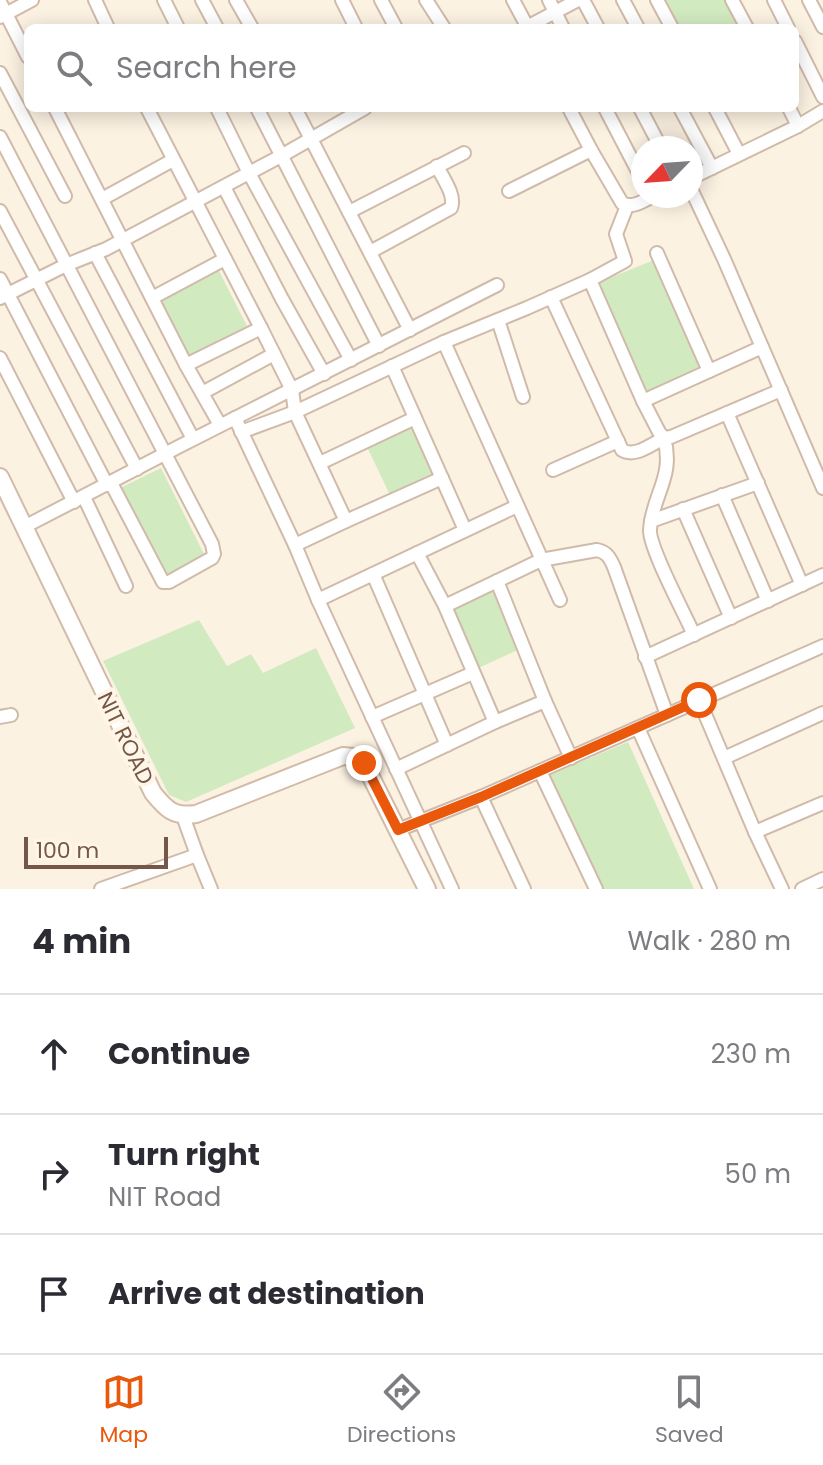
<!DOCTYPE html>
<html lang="en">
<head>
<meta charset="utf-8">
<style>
  :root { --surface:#fff; --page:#f2f2f3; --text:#2b2b33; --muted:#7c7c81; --line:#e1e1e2; --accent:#ea580c }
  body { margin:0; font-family:Poppins,sans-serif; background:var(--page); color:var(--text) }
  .compass { position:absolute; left:631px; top:136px; width:72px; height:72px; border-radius:50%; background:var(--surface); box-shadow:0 4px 20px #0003; rotate:245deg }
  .scale { position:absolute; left:24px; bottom:20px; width:144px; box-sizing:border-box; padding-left:8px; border:4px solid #745748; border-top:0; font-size:22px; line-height:28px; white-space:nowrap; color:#745748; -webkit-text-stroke:6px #fff6e8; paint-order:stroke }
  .stop { position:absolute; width:24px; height:24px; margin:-18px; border:6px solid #ea580c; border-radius:50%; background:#fff }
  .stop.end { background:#ea580c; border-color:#fff; box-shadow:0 2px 8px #0008 }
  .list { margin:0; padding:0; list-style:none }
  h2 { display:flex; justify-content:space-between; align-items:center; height:104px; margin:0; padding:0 32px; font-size:34px }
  h2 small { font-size:26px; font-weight:400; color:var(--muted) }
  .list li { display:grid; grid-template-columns:52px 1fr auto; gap:24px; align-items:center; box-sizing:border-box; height:120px; padding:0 32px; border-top:2px solid var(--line) }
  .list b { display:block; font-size:30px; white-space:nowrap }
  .list p { margin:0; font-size:26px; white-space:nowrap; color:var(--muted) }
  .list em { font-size:26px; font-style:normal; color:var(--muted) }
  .icon { flex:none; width:44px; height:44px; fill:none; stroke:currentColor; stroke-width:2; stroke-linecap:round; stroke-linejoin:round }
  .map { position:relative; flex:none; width:823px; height:889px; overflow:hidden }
  .search { position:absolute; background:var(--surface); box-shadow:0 4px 20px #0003; left:24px; right:24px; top:24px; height:88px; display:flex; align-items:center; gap:20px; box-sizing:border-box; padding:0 28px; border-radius:12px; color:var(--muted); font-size:30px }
  .sheet { height:464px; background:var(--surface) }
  nav { display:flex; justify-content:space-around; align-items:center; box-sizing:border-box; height:112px; border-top:2px solid var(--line); background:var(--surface); font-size:22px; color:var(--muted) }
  nav a { display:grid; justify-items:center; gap:4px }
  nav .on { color:var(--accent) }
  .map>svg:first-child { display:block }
  .green { fill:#d2eac0 }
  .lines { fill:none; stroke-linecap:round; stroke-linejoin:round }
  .minor-casing { stroke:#d0bbab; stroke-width:16 }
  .secondary-casing { stroke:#d3bba8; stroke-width:20 }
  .minor { stroke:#fff; stroke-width:12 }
  .secondary { stroke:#fff; stroke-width:16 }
  .route { stroke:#ea580c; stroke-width:10 }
  .labels { text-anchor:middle; stroke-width:8; stroke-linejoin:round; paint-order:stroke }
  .street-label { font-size:22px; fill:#745748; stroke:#fff6e8 }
</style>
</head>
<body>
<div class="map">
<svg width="823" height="889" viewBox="0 0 823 889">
  <rect width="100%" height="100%" fill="#fcf2e2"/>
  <g class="green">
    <path d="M665,0H726L741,28H680Z"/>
    <path d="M654,260L701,369L646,393L597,283Z"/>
    <path d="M218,269L247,326L187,358L156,300Z"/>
    <path d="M413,424L436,476L390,495L367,447Z"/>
    <path d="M161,468L206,558L164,579L118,489Z"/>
    <path d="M494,587L520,649L474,670L449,608Z"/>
    <path d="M199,620L227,666L251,654L263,673L316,648L355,728L186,802L169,795L103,661Z"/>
    <path d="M628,742L694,889H601L550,775Z"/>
  </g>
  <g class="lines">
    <defs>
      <g id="minor">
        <path d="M95,0L108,28"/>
        <path d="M164,0L178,28"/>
        <path d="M202,0L217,28"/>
        <path d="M236,0L252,28"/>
        <path d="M342,0L356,28"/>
        <path d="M381,0L396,28"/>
        <path d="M426,0L444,28"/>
        <path d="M513,0L528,28"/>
        <path d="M549,0L563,28"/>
        <path d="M583,0L598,28"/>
        <path d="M623,0L638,28"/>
        <path d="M657,0L672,28"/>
        <path d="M732,0L747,28"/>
        <path d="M774,0L788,28"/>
        <path d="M809,0L823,27"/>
        <path d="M0,2L28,57"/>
        <path d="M0,17L32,0"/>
        <path d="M525,28L578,0"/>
        <path d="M795,41L823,97"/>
        <path d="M0,73L65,196"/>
        <path d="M55,108L186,365L220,425"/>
        <path d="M147,108L261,328L186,365"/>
        <path d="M217,108L249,173L351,360"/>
        <path d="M257,108L379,346"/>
        <path d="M295,108L410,330"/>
        <path d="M569,108L591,150L622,203C632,209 643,201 653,196"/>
        <path d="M605,108L643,181"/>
        <path d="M640,108L661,148"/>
        <path d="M680,108L712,168"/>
        <path d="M715,108L739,154"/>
        <path d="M789,108L798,126"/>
        <path d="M0,137L212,544L214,554L212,558L169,582H163L111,483"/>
        <path d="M691,178L798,126L823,111"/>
        <path d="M224,187L282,299L324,374"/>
        <path d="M691,189L724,259L823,488"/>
        <path d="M509,191L591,150"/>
        <path d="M102,199L173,160"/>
        <path d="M0,211L137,469"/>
        <path d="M349,212L464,153"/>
        <path d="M370,252L451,208C456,195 443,179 437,166"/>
        <path d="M95,253L193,439"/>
        <path d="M657,253L709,371"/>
        <path d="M0,279L107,485"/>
        <path d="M590,280L625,261L616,234L627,206"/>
        <path d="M551,297L622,450C635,458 652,444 664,438C675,477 652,495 650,530C649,548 685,614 694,635"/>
        <path d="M0,298L66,265L106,249L281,156L365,108"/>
        <path d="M152,298L225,259"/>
        <path d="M498,320L523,397"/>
        <path d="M261,328L292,390L295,412L346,521"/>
        <path d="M444,342L527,308L590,280L643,401L659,432L664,438L671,437L781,390"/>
        <path d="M0,358L74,502"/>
        <path d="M392,366L465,530"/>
        <path d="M202,393L274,354"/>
        <path d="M643,401L762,347"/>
        <path d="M727,413L802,585"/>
        <path d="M235,418L295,545L318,600L452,889"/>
        <path d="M241,432L295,412L444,342L560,600"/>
        <path d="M320,463L415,418"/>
        <path d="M553,470L618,441"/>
        <path d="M722,495L768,601"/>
        <path d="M84,497L126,586"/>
        <path d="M683,509L731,618"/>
        <path d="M651,521L758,483"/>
        <path d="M24,527L180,446L497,285"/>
        <path d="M295,545L346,521L442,478"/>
        <path d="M417,553L445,606L495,722"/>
        <path d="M373,574L447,745"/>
        <path d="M497,581L545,701L571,758"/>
        <path d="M318,600L517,506"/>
        <path d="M445,606L541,560L597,550C607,552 610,558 614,567L667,715"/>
        <path d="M645,657L823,575"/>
        <path d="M699,700L755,832L782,889"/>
        <path d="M0,717L11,715"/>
        <path d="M372,717L473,673"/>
        <path d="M638,728L710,889"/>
        <path d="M724,758L823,713"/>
        <path d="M396,769L495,722L545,701"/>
        <path d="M540,771L596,889"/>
        <path d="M481,797L524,889"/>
        <path d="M183,816L197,855L211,889"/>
        <path d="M398,830L481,797L823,646"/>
        <path d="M755,832L823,803"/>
        <path d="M101,889L197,855"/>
        <path d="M802,889L823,879"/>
      </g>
      <path id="secondary" d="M0,477L153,793C166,809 173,817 196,814L343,756L353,757L364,763L427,889"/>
    </defs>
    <use href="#minor" class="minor-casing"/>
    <use href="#secondary" class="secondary-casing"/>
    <use href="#minor" class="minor"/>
    <use href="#secondary" class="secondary"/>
  </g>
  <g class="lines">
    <path class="route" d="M364,763L398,830L481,797L699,700"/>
  </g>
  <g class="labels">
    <g class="street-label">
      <text transform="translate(126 738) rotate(64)" y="8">NIT ROAD</text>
    </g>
  </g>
</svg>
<svg class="compass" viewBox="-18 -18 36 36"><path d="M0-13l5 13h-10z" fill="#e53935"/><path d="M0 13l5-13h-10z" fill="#7c7c81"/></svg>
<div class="scale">100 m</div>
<div class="stop" style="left:699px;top:700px"></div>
<div class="stop end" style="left:364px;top:763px"></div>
<div class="search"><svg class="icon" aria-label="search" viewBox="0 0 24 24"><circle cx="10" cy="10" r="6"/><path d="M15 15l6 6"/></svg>Search here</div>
</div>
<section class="sheet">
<h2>4 min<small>Walk · 280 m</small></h2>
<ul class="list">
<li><svg class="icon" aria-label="ahead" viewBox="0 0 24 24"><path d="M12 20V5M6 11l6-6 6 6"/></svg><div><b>Continue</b></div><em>230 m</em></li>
<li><svg class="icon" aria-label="right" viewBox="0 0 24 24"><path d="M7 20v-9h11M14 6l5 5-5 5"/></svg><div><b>Turn right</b><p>NIT Road</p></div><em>50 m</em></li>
<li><svg class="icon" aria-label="arrive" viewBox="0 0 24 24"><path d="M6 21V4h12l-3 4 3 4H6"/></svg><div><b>Arrive at destination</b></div></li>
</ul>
</section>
<nav>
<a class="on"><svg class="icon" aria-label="map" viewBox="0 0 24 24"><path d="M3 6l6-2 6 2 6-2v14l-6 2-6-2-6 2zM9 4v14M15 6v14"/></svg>Map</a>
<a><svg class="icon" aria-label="directions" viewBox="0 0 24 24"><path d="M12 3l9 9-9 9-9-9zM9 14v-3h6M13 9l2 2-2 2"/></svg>Directions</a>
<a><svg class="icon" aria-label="saved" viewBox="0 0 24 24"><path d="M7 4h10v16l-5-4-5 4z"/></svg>Saved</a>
</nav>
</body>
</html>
